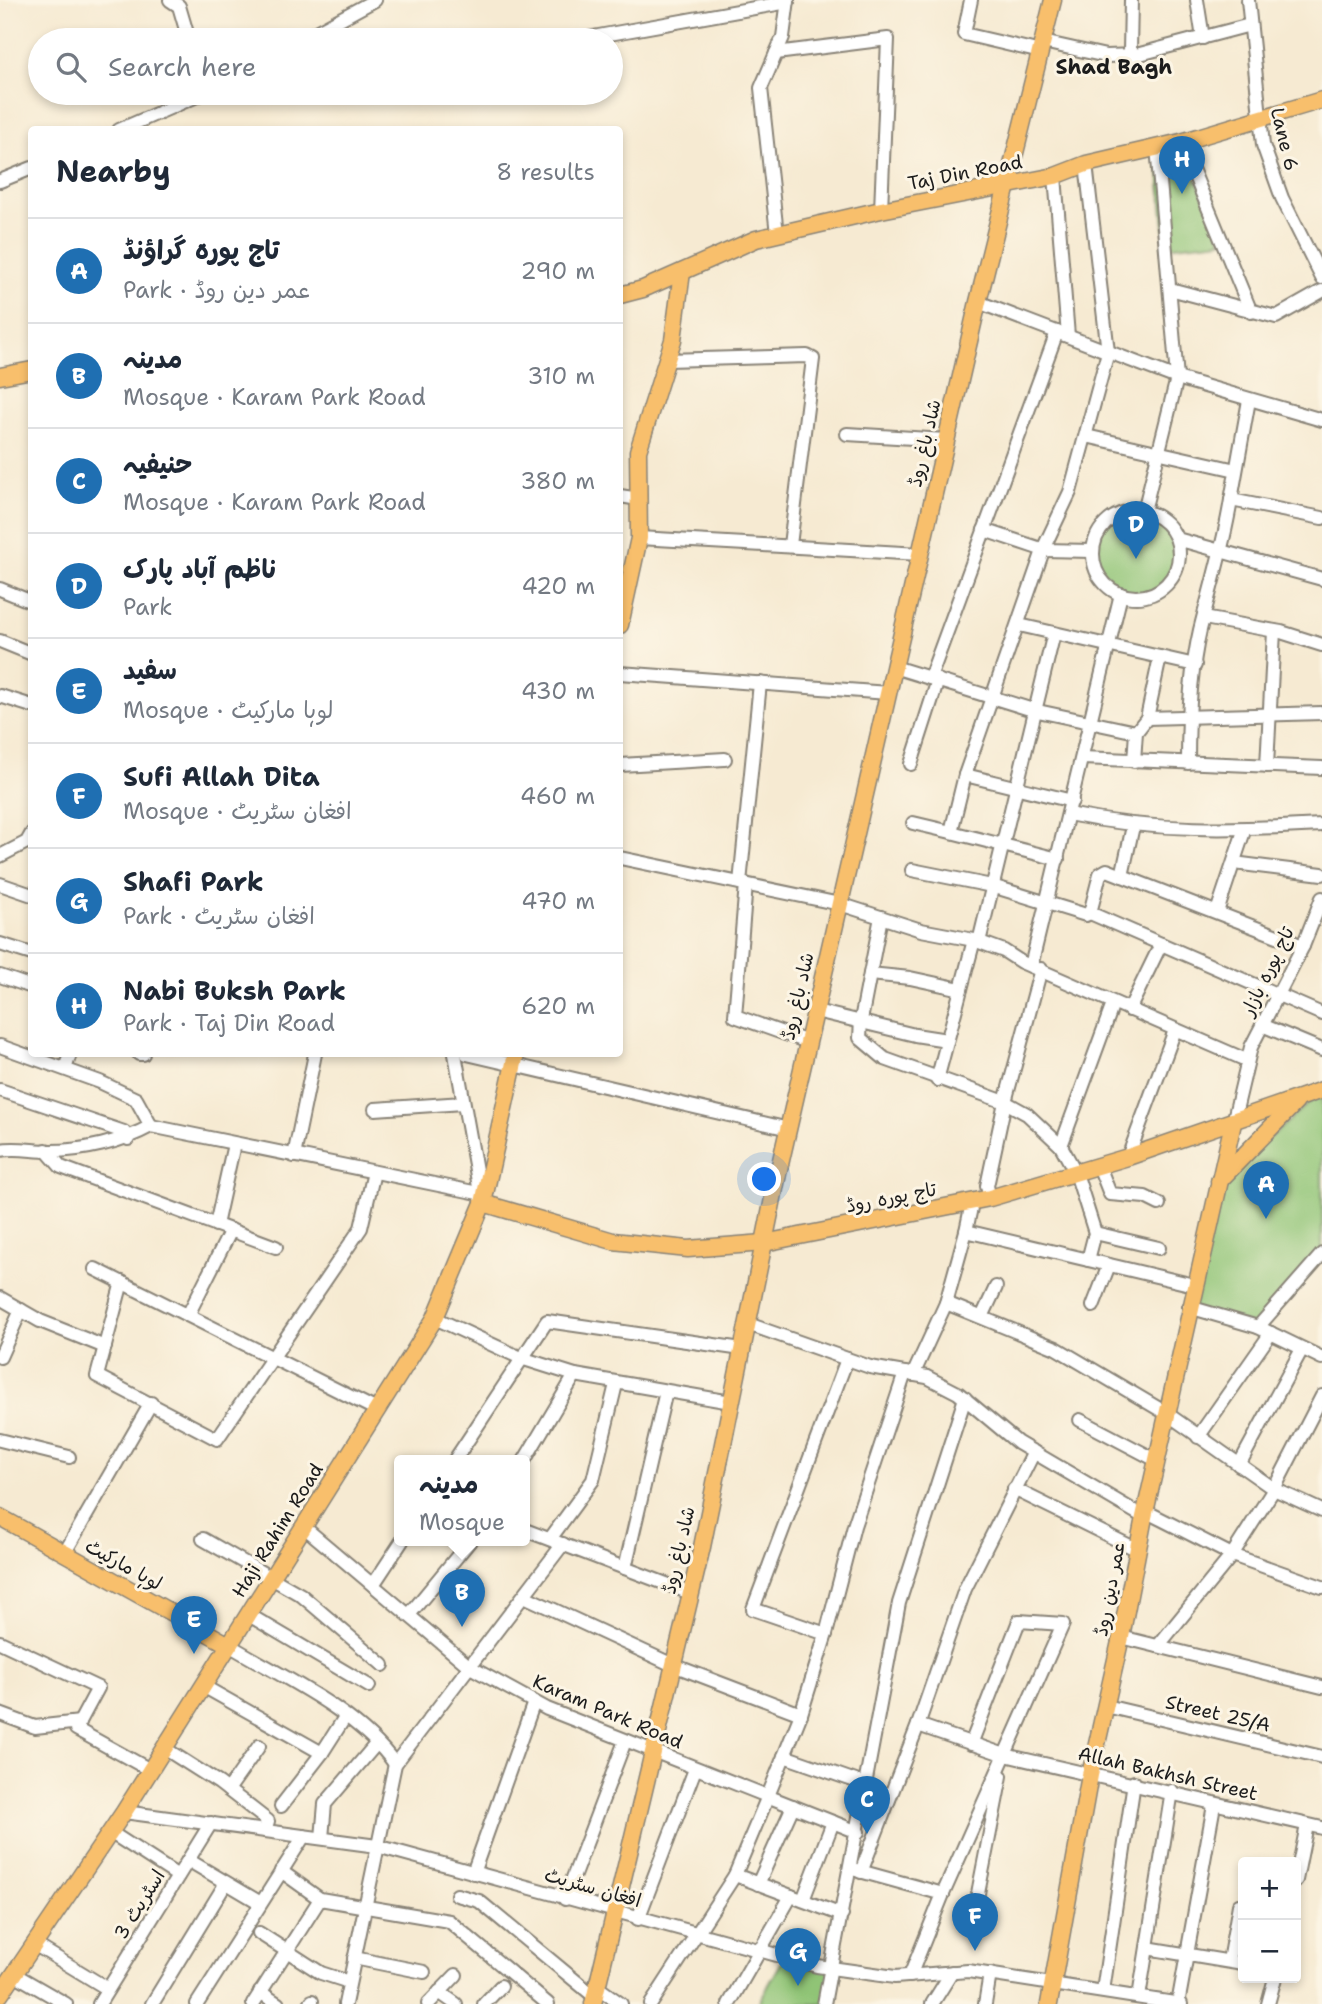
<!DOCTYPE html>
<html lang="en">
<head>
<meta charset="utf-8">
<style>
  :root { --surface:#fff; --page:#f6f6f7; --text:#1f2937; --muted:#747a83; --line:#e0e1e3; --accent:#1f6fb2 }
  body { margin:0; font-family:"Shantell Sans","Playpen Sans Arabic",sans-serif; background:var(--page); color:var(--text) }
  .controls { position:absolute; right:21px; bottom:21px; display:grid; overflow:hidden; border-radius:7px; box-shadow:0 4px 10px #0003 }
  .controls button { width:63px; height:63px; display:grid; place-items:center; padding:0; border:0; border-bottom:2px solid var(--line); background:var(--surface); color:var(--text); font:35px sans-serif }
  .you { position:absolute; left:765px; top:1180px; width:24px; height:24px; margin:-18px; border:5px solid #fff; border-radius:50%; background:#1a73e8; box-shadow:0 0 0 10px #1a73e833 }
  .badge { display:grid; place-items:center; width:46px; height:46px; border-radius:50%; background:var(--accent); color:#fff; font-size:23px; font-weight:700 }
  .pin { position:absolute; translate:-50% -58px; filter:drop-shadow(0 2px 4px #0008) }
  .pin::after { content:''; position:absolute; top:37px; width:24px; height:21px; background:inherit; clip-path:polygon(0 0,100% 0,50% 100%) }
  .popup { position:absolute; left:394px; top:1455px; width:136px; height:91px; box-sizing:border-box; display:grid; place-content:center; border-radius:7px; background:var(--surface); filter:drop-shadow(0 2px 5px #0005); font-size:23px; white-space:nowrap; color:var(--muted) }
  .popup b { font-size:26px; color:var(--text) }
  .popup::after { content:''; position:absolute; left:50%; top:100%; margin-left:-14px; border:14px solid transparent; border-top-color:var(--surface) }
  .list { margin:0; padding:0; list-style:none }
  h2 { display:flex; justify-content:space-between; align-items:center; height:91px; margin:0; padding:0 28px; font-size:30px }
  h2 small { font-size:23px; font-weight:400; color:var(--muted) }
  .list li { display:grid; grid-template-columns:46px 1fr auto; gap:21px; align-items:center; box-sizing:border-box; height:105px; padding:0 28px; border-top:2px solid var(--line) }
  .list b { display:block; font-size:26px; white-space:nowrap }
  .list p { margin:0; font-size:23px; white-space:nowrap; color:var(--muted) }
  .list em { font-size:23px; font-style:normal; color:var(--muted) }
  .icon { flex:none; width:38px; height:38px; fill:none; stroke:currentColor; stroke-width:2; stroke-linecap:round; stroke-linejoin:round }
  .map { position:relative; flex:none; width:1322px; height:2004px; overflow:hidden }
  .search { position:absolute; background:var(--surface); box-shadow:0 4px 10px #0003; left:28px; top:28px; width:595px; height:77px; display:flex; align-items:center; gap:18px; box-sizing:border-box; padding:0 24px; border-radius:38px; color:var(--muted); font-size:26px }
  .panel { position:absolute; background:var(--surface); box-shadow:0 4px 10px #0003; left:28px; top:126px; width:595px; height:931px; border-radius:7px }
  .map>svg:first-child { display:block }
  .green { fill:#90c476; stroke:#567049; stroke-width:2 }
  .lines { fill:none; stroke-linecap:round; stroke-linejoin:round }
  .minor-casing { stroke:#898377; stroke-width:16 }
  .major-casing { stroke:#898377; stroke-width:19 }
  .minor { stroke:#fff; stroke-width:12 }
  .major { stroke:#f8bf6c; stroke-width:16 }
  .labels { text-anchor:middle; stroke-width:6; stroke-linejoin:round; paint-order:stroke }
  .street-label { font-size:19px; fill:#1c1c1c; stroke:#fcf5e5 }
  .neighbourhood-label { font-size:21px; font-weight:bold; fill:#1c1c1c; stroke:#fcf5e5 }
</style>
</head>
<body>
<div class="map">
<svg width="1322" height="2004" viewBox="0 0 1322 2004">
  <rect width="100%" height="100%" fill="#fcf5e5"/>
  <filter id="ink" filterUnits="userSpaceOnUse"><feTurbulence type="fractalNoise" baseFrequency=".0143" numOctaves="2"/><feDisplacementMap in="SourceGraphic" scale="14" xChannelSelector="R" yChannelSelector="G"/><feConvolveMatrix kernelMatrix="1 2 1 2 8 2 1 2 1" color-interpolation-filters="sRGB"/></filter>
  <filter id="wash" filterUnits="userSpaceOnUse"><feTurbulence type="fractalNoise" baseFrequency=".00686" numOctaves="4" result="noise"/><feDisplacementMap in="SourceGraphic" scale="28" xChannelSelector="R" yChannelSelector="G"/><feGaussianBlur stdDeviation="1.57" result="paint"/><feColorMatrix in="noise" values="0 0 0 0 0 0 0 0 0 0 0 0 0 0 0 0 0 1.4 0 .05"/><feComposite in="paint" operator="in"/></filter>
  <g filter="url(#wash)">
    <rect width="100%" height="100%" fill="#f6ead2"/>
    <g class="green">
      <path d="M1181,142L1222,241L1166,247L1157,147Z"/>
      <circle cx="1136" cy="554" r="43"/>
      <path d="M1322,1091V1254L1258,1327L1189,1307L1219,1184Z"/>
      <path d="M784,1958L832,1968L824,2004H758Z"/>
    </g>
  </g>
  <g filter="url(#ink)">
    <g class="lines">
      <defs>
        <g id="minor">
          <path d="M170,0L179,6L189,40"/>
          <path d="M971,0L964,34L1041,52"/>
          <path d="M1131,0L1130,51L1136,55L1250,25"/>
          <path d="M1197,0L1203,38"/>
          <path d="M1248,0L1263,145L1282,198L1322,278"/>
          <path d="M301,40L375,0"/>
          <path d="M576,40L788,2"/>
          <path d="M1043,42L1106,56L1136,55"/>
          <path d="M776,53L888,39L881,210"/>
          <path d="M119,130L204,93"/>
          <path d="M1181,142L1251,312"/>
          <path d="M1055,176L1068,336"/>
          <path d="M0,181L32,168"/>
          <path d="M777,234L761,88L783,37L788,0"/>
          <path d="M1170,289L1276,317L1322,291"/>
          <path d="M978,302L1177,378L1322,420"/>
          <path d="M667,360L807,356L813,359L790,545"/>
          <path d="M1249,400L1231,500L1322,518"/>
          <path d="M847,434L946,440"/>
          <path d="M1086,436L1236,470"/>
          <path d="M620,496L639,499"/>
          <circle cx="1136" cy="554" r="43"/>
          <path d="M1144,511L1177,378L1157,147"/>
          <path d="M984,530L1044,550L1092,551"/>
          <path d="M639,538L920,554"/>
          <path d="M1177,539L1322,579"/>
          <path d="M0,589L32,602"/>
          <path d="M1204,618L1281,632L1322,645"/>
          <path d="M1019,625L1195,665"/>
          <path d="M0,641L32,654"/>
          <path d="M894,667L1033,710L1136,732"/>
          <path d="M620,673L888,693"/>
          <path d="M930,678L1057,332"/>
          <path d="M0,696L32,706"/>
          <path d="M1147,718L1322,713"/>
          <path d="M1082,758L1322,768"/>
          <path d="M1134,761L1136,732L1147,718L1160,657"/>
          <path d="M1188,763C1188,719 1190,673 1200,630C1211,586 1224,544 1231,500"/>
          <path d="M911,764L938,680"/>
          <path d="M620,765L725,759"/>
          <path d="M1267,766L1274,631"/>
          <path d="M965,775L1072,801"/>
          <path d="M1068,814C1155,832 1234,830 1322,825"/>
          <path d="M913,823L951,832"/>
          <path d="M0,856L27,842L32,833"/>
          <path d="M620,858L840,904L921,930L974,940L1004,951L1021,962L1246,1060"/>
          <path d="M1058,859L951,832L965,775L1045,545L1070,492L1108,352L1086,164"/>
          <path d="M1234,863L1322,874"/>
          <path d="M912,870L992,886L1086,915L1090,913L1100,874L1107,870L1303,946"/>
          <path d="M1122,876L1133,826"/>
          <path d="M740,883L760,683"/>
          <path d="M0,884L32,895"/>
          <path d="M746,884L735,1016L808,1042"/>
          <path d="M1217,912L1244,831"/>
          <path d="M1090,913L1322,1014"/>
          <path d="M881,917L861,1020L860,1038L885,1059L1005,1102L1027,1114L1061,1146L1076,1173L1095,1233L1088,1260"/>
          <path d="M979,942L1054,633"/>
          <path d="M0,944L32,954"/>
          <path d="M1031,966L1121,594"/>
          <path d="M870,974L910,978L961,989"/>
          <path d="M0,976L32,987"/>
          <path d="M1129,1010L1161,944"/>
          <path d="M816,1011L915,1035L947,1040"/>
          <path d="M1262,1025L1322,1050"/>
          <path d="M0,1046L100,1082L136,1099L151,1126"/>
          <path d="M139,1054H143"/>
          <path d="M455,1054L481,1198"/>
          <path d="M467,1054L789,1129"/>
          <path d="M65,1069L70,1054"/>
          <path d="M937,1080L974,940"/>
          <path d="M0,1090L124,1132L128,1139"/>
          <path d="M375,1109L463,1103"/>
          <path d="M1233,1123L1251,1047L1303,946L1322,898"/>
          <path d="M1061,1146L1113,1004"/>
          <path d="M0,1150C17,1147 33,1151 50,1151C83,1151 122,1142 151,1126L478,1193"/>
          <path d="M46,1150L61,1167L276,1247"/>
          <path d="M294,1156L315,1054"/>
          <path d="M1128,1157L1175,1030"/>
          <path d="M1099,1166L1110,1194L1145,1197L1159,1204"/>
          <path d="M990,1198L987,1186L1005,1102L1041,969"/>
          <path d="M216,1225L234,1144"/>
          <path d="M966,1231L972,1203"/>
          <path d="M1095,1233L1159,1248"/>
          <path d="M95,1269L377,1410"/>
          <path d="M122,1282L97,1376L217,1439L361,1228L374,1172"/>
          <path d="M0,1298L40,1321L105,1347"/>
          <path d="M946,1303L1056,1348L1166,1413L1274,1489L1322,1511"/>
          <path d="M1093,1306L1109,1265"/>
          <path d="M1189,1307L1258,1327L1322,1358"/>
          <path d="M188,1315L231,1230"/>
          <path d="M982,1317L996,1287"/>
          <path d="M435,1318L521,1358L575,1375L731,1402"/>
          <path d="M748,1324L870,1367L927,1377L958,1393L1018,1443L1144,1517"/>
          <path d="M1258,1327L1322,1254"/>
          <path d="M0,1357L21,1310"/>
          <path d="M913,1375L946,1303L966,1231L1194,1285"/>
          <path d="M1080,1420L1156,1460"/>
          <path d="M1198,1437L1271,1333"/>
          <path d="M0,1440L69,1457"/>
          <path d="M454,1461L547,1321L742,1349"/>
          <path d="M524,1461L575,1375"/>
          <path d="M1239,1465L1302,1349"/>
          <path d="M1014,1489L1138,1550"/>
          <path d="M1145,1511L1232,1555L1322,1587"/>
          <path d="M304,1527L470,1667L547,1709L858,1832"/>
          <path d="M525,1530L690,1593"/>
          <path d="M203,1539L301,1595L383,1665"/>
          <path d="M550,1539L593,1480L616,1384"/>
          <path d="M64,1554L151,1403"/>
          <path d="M625,1568L666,1391"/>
          <path d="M373,1585L402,1541"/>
          <path d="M524,1596L673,1665L801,1714"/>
          <path d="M249,1615L369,1686"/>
          <path d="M409,1615L470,1541"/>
          <path d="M826,1634L753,1609L847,1359"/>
          <path d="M1121,1637L1322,1687"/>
          <path d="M0,1642L98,1688L76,1729L150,1770"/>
          <path d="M229,1645C285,1679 356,1710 395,1764"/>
          <path d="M1158,1646L1232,1555L1274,1489L1322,1396"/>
          <path d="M203,1686L322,1753L345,1717"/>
          <path d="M1106,1706L1322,1757"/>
          <path d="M0,1714L35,1727L80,1722"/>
          <path d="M918,1725L1005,1755L1322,1828"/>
          <path d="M164,1748L219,1783L268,1821L265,1831"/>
          <path d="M784,1756L867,1785"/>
          <path d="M228,1790L259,1746"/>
          <path d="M281,1806L322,1753"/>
          <path d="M124,1812L377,1846L817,1966L895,1977L968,1971L1181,2004"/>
          <path d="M110,1832L178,1876"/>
          <path d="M322,1838L325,1804L377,1743"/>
          <path d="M188,1860L259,1902"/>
          <path d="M856,1870L943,1894"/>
          <path d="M281,1871L320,1899L449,1921L548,2004"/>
          <path d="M861,1872L918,1725L965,1589L1034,1452"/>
          <path d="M473,1873L534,1702"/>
          <path d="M735,1875L842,1915"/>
          <path d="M1296,1880L1307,1825"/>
          <path d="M758,1884L793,1806"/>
          <path d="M457,1895L479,1901L595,1997"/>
          <path d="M565,1899L625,1741"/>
          <path d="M803,1900L833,1822"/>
          <path d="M638,1919L695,1769"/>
          <path d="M971,1929L1001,1776"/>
          <path d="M259,1933L321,1973L349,1982"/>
          <path d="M34,1944L108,1989"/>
          <path d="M1147,1948L1243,1964"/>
          <path d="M354,1958L424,1972"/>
          <path d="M1229,1961L1239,1905"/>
          <path d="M14,1974L66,2004"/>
          <path d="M910,1976L943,1894L1063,1624L1019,1621L971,1744"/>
          <path d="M597,1987L621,2004"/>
          <path d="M1103,1991L1134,1782"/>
          <path d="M260,1992L278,2004"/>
          <path d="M439,1992L456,2004"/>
          <path d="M1139,1997L1172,1791"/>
          <path d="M99,2004L211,1823"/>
          <path d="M152,2004L226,1883"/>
          <path d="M197,2004L304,1836"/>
          <path d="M253,2004L320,1899"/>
          <path d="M310,2004L312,2001"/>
          <path d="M345,2004L395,1764L563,1544"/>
          <path d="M428,2004L456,1975"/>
          <path d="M484,2004L501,1986"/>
          <path d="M651,2004L735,1875L768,1796L801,1714L826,1634L854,1526L905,1373"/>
          <path d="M729,2004L791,1896"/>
          <path d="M824,2004L899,1603L965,1398"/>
          <path d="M932,2004L952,1972"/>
          <path d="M985,2004L990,1974"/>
          <path d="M1178,2004L1214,1805"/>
          <path d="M1268,2004L1275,1978"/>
        </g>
        <g id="major">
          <path d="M620,295L643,289L756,239L881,210L1055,176L1086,164L1181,142L1322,100"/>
          <path d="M0,376L32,370"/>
          <path d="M620,625L639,538L638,451L673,340L682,272"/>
          <path d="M1219,1181L1296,1102"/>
          <path d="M483,1203L613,1241L688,1249L764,1243L990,1198L1128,1157L1322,1090"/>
          <path d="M0,1517L229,1645"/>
          <path d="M0,1995L124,1812L435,1318L483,1203L516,1054"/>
          <path d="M593,2004L702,1547L779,1169L978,302L1053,0"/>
          <path d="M1049,2004L1090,1775L1121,1637L1144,1517L1233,1123"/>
        </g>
      </defs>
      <use href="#minor" class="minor-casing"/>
      <use href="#major" class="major-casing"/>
      <use href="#minor" class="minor"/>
      <use href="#major" class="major"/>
    </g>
  </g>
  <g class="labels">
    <g class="street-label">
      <text transform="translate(1285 139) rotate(76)" y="7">Lane 6</text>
      <text transform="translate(965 172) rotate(-11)" y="7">Taj Din Road</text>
      <text transform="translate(924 443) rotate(-77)" y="7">شاد باغ روڈ</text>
      <text transform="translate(1267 971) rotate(-64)" y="7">تاج پورہ بازار</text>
      <text transform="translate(797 996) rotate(-77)" y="7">شاد باغ روڈ</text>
      <text transform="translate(891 1197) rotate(-11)" y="7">تاج پورہ روڈ</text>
      <text transform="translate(277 1530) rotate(-58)" y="7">Haji Rahim Road</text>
      <text transform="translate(678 1550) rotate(-77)" y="7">شاد باغ روڈ</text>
      <text transform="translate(124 1564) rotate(29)" y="7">لوہا مارکیٹ</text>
      <text transform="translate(1109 1589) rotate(-79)" y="7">عمر دین روڈ</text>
      <text transform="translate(608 1711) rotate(23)" y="7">Karam Park Road</text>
      <text transform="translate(1218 1713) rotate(13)" y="7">Street 25/A</text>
      <text transform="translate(1168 1773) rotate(13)" y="7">Allah Bakhsh Street</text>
      <text transform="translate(593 1887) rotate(16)" y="7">افغان سٹریٹ</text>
      <text transform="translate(139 1904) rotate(-58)" y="7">اسٹریٹ 3</text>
    </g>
    <g class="neighbourhood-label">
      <text x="1114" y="74">Shad Bagh</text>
    </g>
  </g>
</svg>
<div class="controls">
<button>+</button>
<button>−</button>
</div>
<div class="you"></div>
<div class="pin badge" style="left:1266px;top:1219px">A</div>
<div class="pin badge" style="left:462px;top:1627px">B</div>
<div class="popup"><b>مدینہ</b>Mosque</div>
<div class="pin badge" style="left:867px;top:1834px">C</div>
<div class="pin badge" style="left:1136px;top:559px">D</div>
<div class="pin badge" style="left:194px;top:1654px">E</div>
<div class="pin badge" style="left:975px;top:1951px">F</div>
<div class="pin badge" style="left:798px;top:1986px">G</div>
<div class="pin badge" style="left:1182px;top:194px">H</div>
<div class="search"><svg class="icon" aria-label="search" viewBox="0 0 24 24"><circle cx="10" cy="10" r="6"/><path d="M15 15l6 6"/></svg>Search here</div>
<section class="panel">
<h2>Nearby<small>8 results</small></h2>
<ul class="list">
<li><span class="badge">A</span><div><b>تاج پورہ گراؤنڈ</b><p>Park · عمر دین روڈ</p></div><em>290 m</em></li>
<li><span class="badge">B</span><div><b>مدینہ</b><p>Mosque · Karam Park Road</p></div><em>310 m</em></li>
<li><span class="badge">C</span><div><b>حنیفیہ</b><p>Mosque · Karam Park Road</p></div><em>380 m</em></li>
<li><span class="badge">D</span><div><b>ناظم آباد پارک</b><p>Park</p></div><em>420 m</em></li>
<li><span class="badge">E</span><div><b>سفید</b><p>Mosque · لوہا مارکیٹ</p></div><em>430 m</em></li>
<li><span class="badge">F</span><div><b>Sufi Allah Dita</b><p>Mosque · افغان سٹریٹ</p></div><em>460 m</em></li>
<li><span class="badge">G</span><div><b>Shafi Park</b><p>Park · افغان سٹریٹ</p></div><em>470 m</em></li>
<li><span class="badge">H</span><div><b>Nabi Buksh Park</b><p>Park · Taj Din Road</p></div><em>620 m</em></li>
</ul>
</section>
</div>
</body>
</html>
